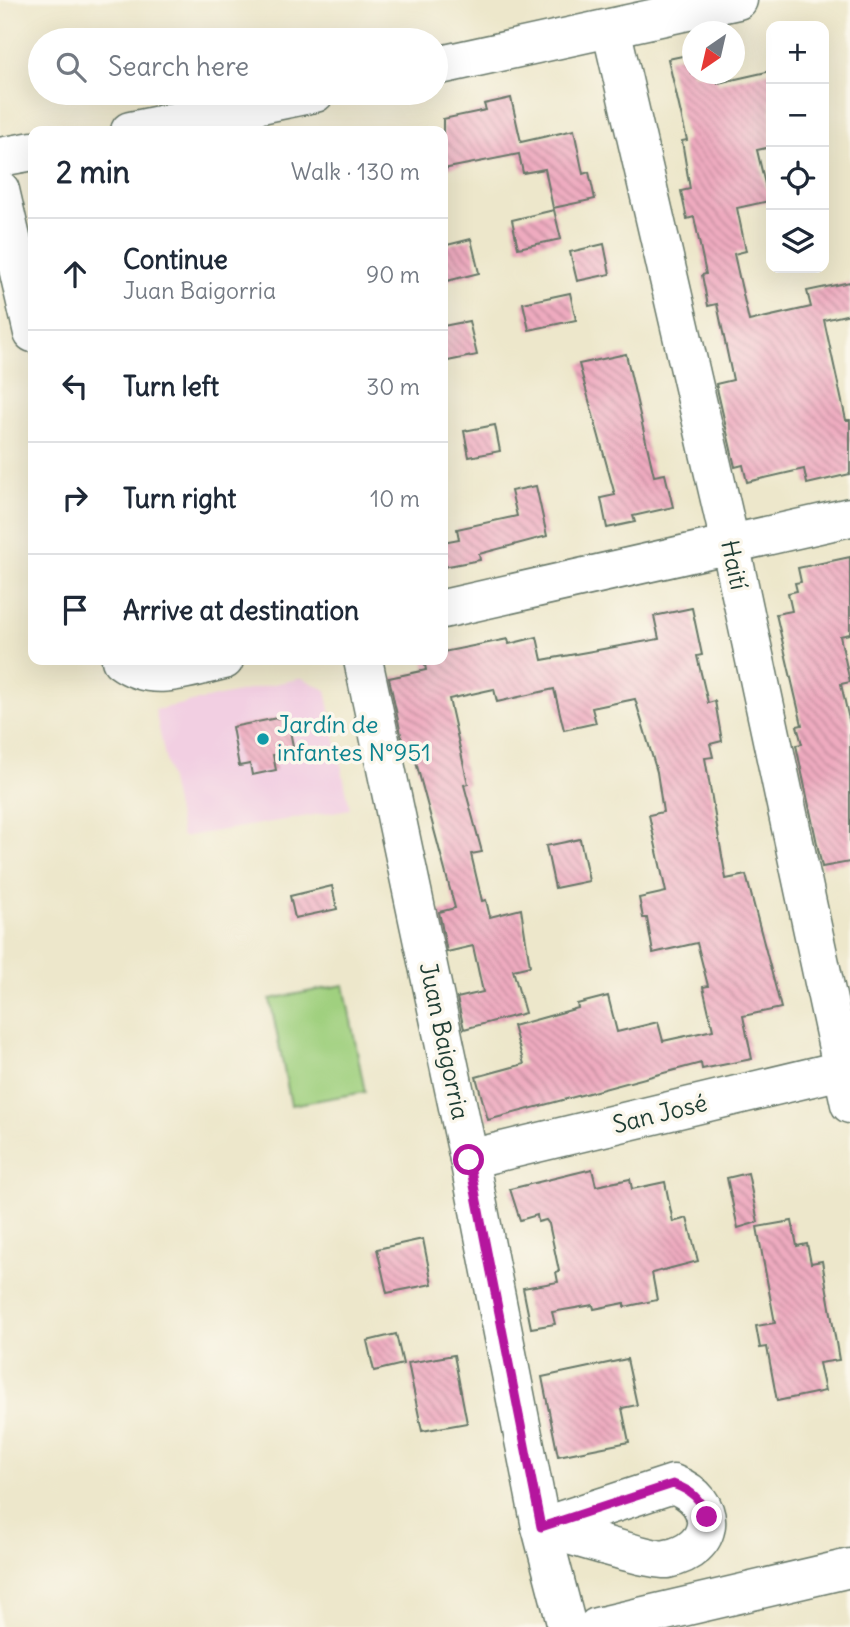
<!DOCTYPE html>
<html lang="en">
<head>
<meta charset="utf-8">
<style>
  :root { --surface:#fff; --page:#f6f6f7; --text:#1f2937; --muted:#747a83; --line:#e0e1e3 }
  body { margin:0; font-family:Delius,sans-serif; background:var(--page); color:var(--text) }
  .controls { position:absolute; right:21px; top:21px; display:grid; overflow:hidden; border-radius:14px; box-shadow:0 7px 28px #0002 }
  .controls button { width:63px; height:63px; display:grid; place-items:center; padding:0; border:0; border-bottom:2px solid var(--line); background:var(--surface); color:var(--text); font:35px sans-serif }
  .compass { position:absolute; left:682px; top:21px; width:63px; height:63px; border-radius:50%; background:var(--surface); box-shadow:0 7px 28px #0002; rotate:214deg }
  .stop { position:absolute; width:21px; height:21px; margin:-16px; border:5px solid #b5179e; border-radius:50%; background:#fff }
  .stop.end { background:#b5179e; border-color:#fff; box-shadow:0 2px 7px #0008 }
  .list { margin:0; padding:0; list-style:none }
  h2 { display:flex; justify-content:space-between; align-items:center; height:91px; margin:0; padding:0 28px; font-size:30px }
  h2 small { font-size:23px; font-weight:400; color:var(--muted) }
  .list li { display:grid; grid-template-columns:46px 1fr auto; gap:21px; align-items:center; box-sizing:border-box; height:112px; padding:0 28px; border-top:2px solid var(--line) }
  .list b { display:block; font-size:26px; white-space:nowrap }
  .list p { margin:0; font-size:23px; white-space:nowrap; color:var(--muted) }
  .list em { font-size:23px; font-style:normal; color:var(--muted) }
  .icon { flex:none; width:38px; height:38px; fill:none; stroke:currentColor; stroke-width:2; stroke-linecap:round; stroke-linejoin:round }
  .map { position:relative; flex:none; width:850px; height:1627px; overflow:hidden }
  .search { position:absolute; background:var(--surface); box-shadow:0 7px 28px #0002; left:28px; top:28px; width:420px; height:77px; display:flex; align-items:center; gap:18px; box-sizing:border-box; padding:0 24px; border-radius:38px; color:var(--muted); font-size:26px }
  .panel { position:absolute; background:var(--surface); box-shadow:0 7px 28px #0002; left:28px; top:126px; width:420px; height:539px; border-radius:14px }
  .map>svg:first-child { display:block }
  .built { fill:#f2cfe2 }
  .grass { fill:#a0d07f; stroke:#60865a; stroke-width:2 }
  .building { fill:url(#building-back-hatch) }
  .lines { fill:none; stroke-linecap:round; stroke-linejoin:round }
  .minor-casing { stroke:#677869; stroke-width:41 }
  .minor { stroke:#fff; stroke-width:38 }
  .route { stroke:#b5179e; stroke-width:9 }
  .culture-dot { fill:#0f9aa8; stroke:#fbf7ec; stroke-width:2.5 }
  .labels { text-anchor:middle; stroke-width:7; stroke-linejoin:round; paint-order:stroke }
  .street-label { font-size:24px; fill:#1f3d34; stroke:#fbf7ec }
  .culture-label { font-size:24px; fill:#0d838f; stroke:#fbf7ec; text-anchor:start }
</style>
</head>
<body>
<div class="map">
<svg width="850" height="1627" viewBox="0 0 850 1627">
  <defs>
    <pattern id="building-back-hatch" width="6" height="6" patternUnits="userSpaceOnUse" patternTransform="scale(1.75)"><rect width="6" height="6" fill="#efabc0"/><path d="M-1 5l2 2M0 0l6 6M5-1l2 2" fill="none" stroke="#c18c9d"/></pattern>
  </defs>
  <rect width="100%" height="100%" fill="#fbf7ec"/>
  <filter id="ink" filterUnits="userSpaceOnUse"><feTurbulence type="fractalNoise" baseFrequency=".0143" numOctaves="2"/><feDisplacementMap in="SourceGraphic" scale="14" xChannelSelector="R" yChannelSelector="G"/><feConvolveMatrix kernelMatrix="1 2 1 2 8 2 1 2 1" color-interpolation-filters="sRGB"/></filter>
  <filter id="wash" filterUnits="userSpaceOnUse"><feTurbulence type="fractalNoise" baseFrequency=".00686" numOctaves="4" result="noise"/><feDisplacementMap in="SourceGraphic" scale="28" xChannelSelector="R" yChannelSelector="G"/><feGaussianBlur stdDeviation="1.57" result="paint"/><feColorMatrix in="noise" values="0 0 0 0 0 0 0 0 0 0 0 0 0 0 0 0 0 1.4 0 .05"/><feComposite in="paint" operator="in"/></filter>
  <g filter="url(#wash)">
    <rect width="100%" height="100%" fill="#ede7cb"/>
    <path class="built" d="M302,678L326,690L350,809L182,837L155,710Z"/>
    <path class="grass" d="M344,985L365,1092L291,1105L270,999Z"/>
    <g id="blocks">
      <g class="building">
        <path d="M692,54V74H716L718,83L771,71V147L757,150L769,201L737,208L746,251L734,254L749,321L811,307L807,291L850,282V314L824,320L846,420H850V474L807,484L804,469L747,482L743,465L735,467L716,384L733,380L717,304L708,306L702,275L706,274L694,217L687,219L681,191L690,189L682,141L687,140L668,59Z"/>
        <path d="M511,98L521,142L574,130L583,174L589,172L595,199L553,208L545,169L523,173L519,154L443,169V119L486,110L484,104Z"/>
        <path d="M554,210L561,239L518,248L512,220Z"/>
        <path d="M471,239L479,273L443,282V246Z"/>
        <path d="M604,244L610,274L577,281L570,252Z"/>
        <path d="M570,293L576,320L529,330L523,303Z"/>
        <path d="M469,321L477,355L443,362V326Z"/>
        <path d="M626,354L654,476L665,474L673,507L633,516L635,522L607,528L601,498L615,495L579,364Z"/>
        <path d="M495,425L500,451L469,457L464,431Z"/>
        <path d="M536,486L547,536L479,554L480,560L443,567V542L459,539L457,529L517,516L511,491Z"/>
        <path d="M850,557V634L840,636L850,682L841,684L850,724V862L822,867L796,745L802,744L797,726L802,725L776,614L792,611L788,593L797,591L795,583L801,582L798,568Z"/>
        <path d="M692,608L702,655L697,656L708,703L715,701L722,741L710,744L713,757L705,758L726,879L746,875L781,1008L743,1016L752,1059L702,1069L701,1063L488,1120L476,1077L524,1064L513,1026L578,1008L577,1004L608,996L617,1032L658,1022L663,1041L713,1030L703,987L708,986L697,943L653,953L647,918H643L639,898L666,892L649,815L663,812L657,772L635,699L592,708L596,723L564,730L554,689L497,702L494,689L449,699L468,784L464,785L482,852L471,854L482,901L486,900L490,917L521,909L530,966L513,970L525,1013L464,1029L457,998L483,992L473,946L447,952L439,912L455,908L413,751L405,753L389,678L426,670L424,660H443V652L508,639L509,644L537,637L542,660L659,639L654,616Z"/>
        <path d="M287,716L294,751L273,755L276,770L252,775L250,764L239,766L232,727Z"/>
        <path d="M580,839L589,881L555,888L546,846Z"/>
        <path d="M332,886L337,909L295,918L290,896Z"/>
        <path d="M592,1169L596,1186L630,1179L632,1189L665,1182L673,1222L687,1218L698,1261L652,1273L657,1300L624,1307V1303L594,1309L593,1305L552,1312L555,1324L531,1328L523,1288L558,1282L556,1272L559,1271L549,1224L546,1220L538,1222L537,1215L520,1220L510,1189Z"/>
        <path d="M748,1173L758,1222L738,1228L727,1178Z"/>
        <path d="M792,1221L797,1246L807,1244L811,1263L822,1261L839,1360L819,1363L825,1391L777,1401L767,1347L760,1348L756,1326L775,1323L757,1227Z"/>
        <path d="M423,1239L432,1284L387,1293L377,1249Z"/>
        <path d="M396,1334L403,1364L374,1371L367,1341Z"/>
        <path d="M454,1355L467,1423L422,1431L408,1363Z"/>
        <path d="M627,1359L637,1405L622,1408L629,1442L558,1456L542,1377Z"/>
      </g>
    </g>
  </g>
  <g filter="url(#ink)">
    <use href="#blocks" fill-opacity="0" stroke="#677869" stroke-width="2"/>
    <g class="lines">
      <defs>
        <g id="minor">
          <path d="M611,28L730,543L850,1104"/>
          <path d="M436,66L738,0"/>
          <path d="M130,131L315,93"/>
          <path d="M0,157L33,151"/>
          <path d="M0,190L33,333"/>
          <path d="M443,609L850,517"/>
          <path d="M121,660C153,684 188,668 224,660"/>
          <path d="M363,660L469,1159L541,1527L567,1627"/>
          <path d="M469,1159L850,1068"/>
          <path d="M673,1484C721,1502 715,1550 667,1559C654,1562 561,1532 541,1527Z"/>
          <path d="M597,1627L850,1568"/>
        </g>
      </defs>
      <use href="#minor" class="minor-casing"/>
      <use href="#minor" class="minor"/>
    </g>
  </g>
  <g class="lines" filter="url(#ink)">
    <path class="route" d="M469,1160L541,1527L673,1484C692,1491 700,1498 707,1517"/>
  </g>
  <circle class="culture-dot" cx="263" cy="739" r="7"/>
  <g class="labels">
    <g class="street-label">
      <text transform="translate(734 565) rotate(78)" y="8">Haití</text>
      <text transform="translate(444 1041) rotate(78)" y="8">Juan Baigorria</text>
      <text transform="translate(660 1114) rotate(-14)" y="8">San José</text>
    </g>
    <g class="culture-label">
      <text x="277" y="733">Jardín de<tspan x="277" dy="28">infantes Nº951</tspan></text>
    </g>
  </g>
</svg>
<div class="controls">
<button>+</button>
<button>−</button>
<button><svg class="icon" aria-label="locate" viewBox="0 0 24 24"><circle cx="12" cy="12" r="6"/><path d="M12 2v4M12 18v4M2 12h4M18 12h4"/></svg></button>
<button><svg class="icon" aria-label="layers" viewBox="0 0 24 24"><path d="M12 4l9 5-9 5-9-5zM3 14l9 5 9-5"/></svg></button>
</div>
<svg class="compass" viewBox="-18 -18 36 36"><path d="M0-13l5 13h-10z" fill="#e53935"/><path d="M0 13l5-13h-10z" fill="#747a83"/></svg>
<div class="stop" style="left:469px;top:1160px"></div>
<div class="stop end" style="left:707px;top:1517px"></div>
<div class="search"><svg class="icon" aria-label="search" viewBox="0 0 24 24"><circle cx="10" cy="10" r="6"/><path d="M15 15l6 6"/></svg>Search here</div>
<section class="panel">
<h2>2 min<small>Walk · 130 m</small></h2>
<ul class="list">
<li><svg class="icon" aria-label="ahead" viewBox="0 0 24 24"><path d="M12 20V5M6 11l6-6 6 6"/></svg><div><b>Continue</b><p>Juan Baigorria</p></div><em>90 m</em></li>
<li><svg class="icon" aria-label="left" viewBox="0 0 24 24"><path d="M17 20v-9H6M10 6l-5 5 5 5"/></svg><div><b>Turn left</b></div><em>30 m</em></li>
<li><svg class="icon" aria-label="right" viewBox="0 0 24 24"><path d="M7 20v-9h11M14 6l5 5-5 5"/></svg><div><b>Turn right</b></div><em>10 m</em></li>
<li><svg class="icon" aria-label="arrive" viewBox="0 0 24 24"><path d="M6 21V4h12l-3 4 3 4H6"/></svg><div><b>Arrive at destination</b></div></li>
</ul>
</section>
</div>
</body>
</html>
